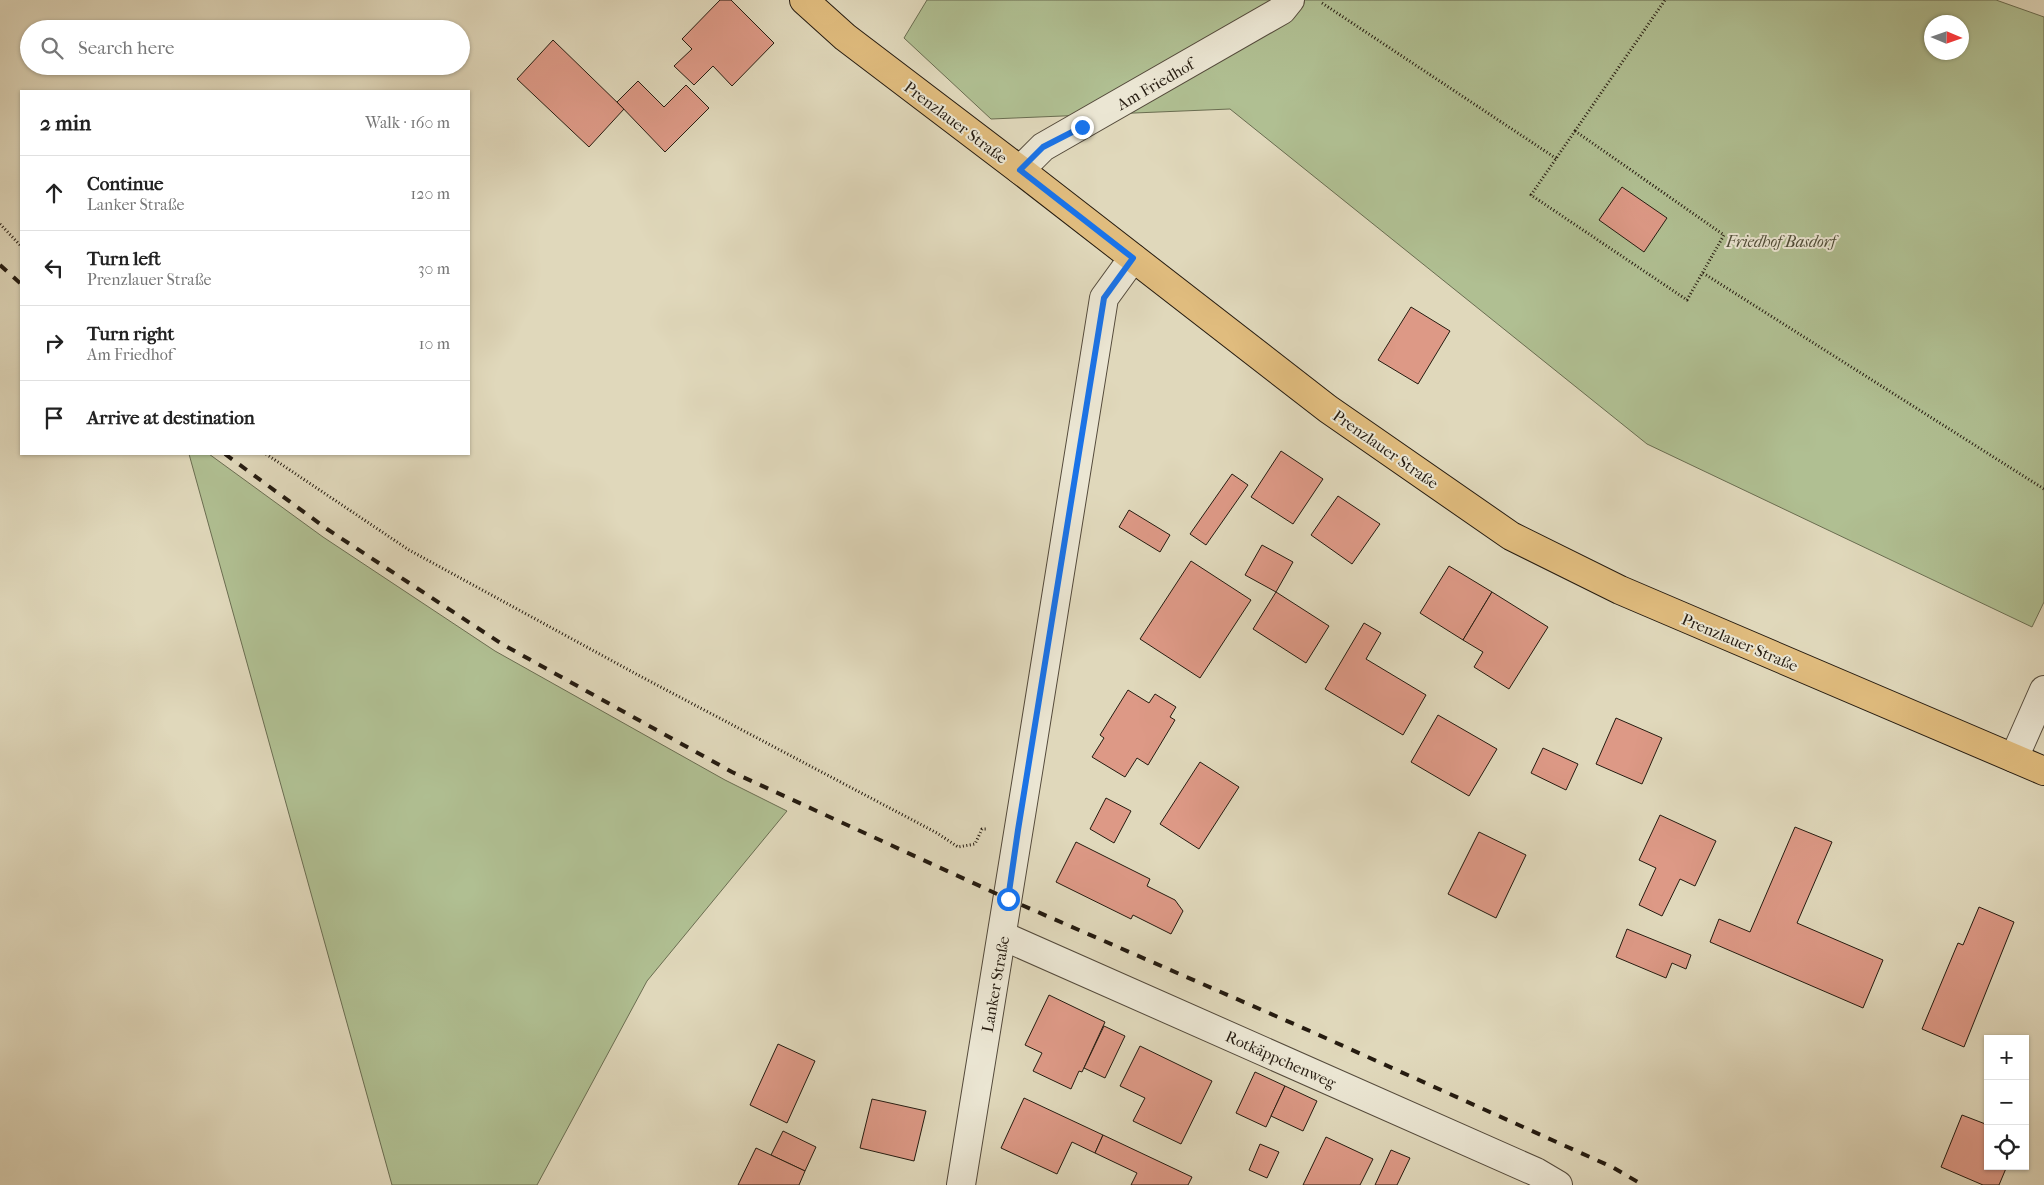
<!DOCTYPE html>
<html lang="en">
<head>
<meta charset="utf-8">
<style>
  :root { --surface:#fff; --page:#f2f2f2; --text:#222; --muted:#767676; --line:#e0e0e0 }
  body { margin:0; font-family:"IM FELL French Canon",serif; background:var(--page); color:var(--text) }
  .controls { position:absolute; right:15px; bottom:15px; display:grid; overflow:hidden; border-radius:0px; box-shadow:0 1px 4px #0004 }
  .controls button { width:45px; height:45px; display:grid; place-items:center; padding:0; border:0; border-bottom:1px solid var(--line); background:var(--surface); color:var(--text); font:25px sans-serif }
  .compass { position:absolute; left:1924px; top:15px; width:45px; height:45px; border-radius:50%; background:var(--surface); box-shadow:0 1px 4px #0004; rotate:92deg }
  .stop { position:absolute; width:15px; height:15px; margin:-11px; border:4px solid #1a73e8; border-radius:50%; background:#fff }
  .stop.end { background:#1a73e8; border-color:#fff; box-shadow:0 1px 5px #0008 }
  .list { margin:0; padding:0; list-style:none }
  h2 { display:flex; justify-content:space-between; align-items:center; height:65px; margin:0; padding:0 20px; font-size:21px }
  h2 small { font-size:16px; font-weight:400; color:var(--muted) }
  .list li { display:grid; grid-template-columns:32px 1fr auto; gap:15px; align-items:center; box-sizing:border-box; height:75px; padding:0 20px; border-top:1px solid var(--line) }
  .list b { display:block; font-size:19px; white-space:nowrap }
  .list p { margin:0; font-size:16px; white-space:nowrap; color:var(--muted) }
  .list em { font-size:16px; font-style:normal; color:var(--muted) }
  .icon { flex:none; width:28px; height:28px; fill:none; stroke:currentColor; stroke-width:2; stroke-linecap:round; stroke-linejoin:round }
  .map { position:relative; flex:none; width:2044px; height:1185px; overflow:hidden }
  .search { position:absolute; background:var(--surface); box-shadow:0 1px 4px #0004; left:20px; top:20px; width:450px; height:55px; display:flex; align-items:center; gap:12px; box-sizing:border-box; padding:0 18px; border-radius:28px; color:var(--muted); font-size:19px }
  .panel { position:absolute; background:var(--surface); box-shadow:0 1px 4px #0004; left:20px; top:90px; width:450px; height:365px; border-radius:0px }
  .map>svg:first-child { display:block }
  .green { fill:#b0bf92; stroke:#6a6d51; fill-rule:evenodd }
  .building { fill:#dd9986; stroke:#251b10 }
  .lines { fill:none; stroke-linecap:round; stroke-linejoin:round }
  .minor-casing { stroke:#544a3b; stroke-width:30 }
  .major-casing { stroke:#251b10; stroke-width:30 }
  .path { stroke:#251b10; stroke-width:3; stroke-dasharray:1 2.5; stroke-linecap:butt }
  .minor { stroke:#ebe6d3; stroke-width:28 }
  .major { stroke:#e0bc7e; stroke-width:28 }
  .rail { stroke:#251b10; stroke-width:4; stroke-dasharray:9 9; stroke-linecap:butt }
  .route { stroke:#1a73e8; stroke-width:6 }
  .labels { text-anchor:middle; stroke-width:4; stroke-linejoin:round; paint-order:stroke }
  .street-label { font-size:16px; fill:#251b10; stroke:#ebe6d3 }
  .park-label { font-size:16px; font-style:italic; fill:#4f4c37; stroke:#ebe6d3 }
</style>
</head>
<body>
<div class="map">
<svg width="2044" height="1185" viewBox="0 0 2044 1185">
  <rect width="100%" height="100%" fill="#e0d8bb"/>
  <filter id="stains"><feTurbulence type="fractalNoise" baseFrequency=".004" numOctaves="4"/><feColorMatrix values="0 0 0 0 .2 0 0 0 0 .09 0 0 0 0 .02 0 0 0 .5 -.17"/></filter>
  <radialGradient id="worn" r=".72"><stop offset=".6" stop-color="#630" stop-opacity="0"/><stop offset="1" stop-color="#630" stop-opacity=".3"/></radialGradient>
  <g class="green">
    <path d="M927,0H1996L2044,17V602L2032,627L1647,444L1230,109L991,119L904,38ZM1932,22H1962V52H1932Z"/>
    <path d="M189,454H209L323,537L495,651L725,780L787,811L647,981L537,1185H392Z"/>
  </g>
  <g class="building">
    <path d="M720,0H731L774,43L732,86L713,66L694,85L674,66L692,49L682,39Z"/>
    <path d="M553,40L624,109L589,147L517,79Z"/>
    <path d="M638,81L664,107L686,85L709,108L665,152L617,102Z"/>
    <path d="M1622,187L1667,218L1644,252L1599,220Z"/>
    <path d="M1411,307L1450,331L1418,384L1378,360Z"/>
    <path d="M1281,451L1323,479L1293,524L1251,497Z"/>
    <path d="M1232,474L1248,485L1206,545L1190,534Z"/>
    <path d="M1338,496L1380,524L1352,564L1311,535Z"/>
    <path d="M1129,510L1170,535L1160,552L1119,527Z"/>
    <path d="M1262,545L1293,562L1276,592L1245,575Z"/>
    <path d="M1191,561L1251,600L1200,678L1140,639Z"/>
    <path d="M1449,566L1492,592L1463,640L1420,613Z"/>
    <path d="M1276,592L1329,626L1306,663L1253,629Z"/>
    <path d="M1492,592L1548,627L1509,689L1474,667L1483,652L1463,640Z"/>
    <path d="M1364,623L1381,633L1366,659L1426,695L1403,735L1325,689Z"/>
    <path d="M1128,690L1149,703L1155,694L1176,707L1170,717L1175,720L1148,765L1137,758L1125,777L1092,757L1104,738L1100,735Z"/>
    <path d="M1438,715L1497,749L1469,796L1411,762Z"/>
    <path d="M1616,718L1662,738L1642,784L1596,764Z"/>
    <path d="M1543,748L1578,764L1566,790L1531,773Z"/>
    <path d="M1200,762L1239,787L1199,849L1160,824Z"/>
    <path d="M1106,798L1131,811L1114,843L1090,829Z"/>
    <path d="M1660,815L1716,841L1695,886L1680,879L1662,916L1639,905L1656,868L1639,860Z"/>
    <path d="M1795,827L1832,842L1797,923L1883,960L1863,1008L1710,942L1719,919L1750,932Z"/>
    <path d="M1479,832L1526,855L1496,918L1448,894Z"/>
    <path d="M1076,842L1150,879L1147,886L1175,900L1183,911L1171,934L1133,915L1131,919L1056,882Z"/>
    <path d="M1979,907L2014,922L1964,1047L1922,1029L1958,943L1963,945Z"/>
    <path d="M1627,929L1691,955L1686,969L1672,963L1666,978L1616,957Z"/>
    <path d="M1049,995L1105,1022L1082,1072L1079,1071L1071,1089L1033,1071L1042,1053L1025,1045Z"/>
    <path d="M1104,1026L1125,1036L1105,1078L1084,1068Z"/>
    <path d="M778,1044L815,1061L787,1123L750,1105Z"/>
    <path d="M1140,1046L1212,1081L1181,1144L1133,1121L1145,1098L1120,1086Z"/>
    <path d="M1255,1072L1285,1086L1266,1127L1236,1113Z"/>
    <path d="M1285,1086L1317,1101L1303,1131L1271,1116Z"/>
    <path d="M1024,1098L1103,1135L1095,1153L1072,1142L1057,1174L1001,1148Z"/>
    <path d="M872,1099L926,1111L914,1161L860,1148Z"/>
    <path d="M1962,1115L1988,1125V1166H2007L1999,1185H1983L1941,1167Z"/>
    <path d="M783,1131L816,1147L805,1171L771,1155Z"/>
    <path d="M1103,1135L1192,1177L1188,1185H1131L1137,1173L1095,1153Z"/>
    <path d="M1326,1137L1373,1159L1360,1185H1303Z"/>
    <path d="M1260,1144L1279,1152L1267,1178L1249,1170Z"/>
    <path d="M756,1148L805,1171L799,1185H738Z"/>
    <path d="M1391,1150L1410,1158L1397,1185H1375Z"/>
  </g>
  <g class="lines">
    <defs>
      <g id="minor">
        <path d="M1020,170L1043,147L1282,10L1290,0"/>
        <path d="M2014,758L2044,690"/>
        <path d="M1003,936L1536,1172L1558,1185"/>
        <path d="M961,1185C1010,890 1056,593 1104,298L1133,258"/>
      </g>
      <path id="major" d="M804,0L845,37L1020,170L1328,409L1511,536L1620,590L2044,771"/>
    </defs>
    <use href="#minor" class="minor-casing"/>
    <use href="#major" class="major-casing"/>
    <g class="path">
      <path d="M1322,3L1557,159"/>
      <path d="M1575,131L1724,235L1687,300L1531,195Z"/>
      <path d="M1575,131L1665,0"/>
      <path d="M0,224L21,246"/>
      <path d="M1703,273L2044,489"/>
      <path d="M266,454L409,550L638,675L937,833L958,847L975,844L982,829H986"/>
    </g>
    <use href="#minor" class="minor"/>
    <use href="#major" class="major"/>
    <g class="rail">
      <path d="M0,265L21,284"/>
      <path d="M225,454L327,529L502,644L732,772L1008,899L1310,1031L1612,1167L1643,1185"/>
    </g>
  </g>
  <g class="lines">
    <path class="route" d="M1008,899L1018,830L1104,298L1133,258L1020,170L1043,147L1082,127"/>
  </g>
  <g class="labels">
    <g class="street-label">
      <text transform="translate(1155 84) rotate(-30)" y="6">Am Friedhof</text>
      <text transform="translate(956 122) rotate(37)" y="6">Prenzlauer Straße</text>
      <text transform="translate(1386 449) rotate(35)" y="6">Prenzlauer Straße</text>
      <text transform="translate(1740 642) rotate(23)" y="6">Prenzlauer Straße</text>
      <text transform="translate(995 984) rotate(-80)" y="6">Lanker Straße</text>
      <text transform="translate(1281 1059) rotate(24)" y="6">Rotkäppchenweg</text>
    </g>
    <g class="park-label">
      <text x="1781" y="247">Friedhof Basdorf</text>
    </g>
  </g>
  <rect width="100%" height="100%" filter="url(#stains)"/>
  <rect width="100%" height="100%" fill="url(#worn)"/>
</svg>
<div class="controls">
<button>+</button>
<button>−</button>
<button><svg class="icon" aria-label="locate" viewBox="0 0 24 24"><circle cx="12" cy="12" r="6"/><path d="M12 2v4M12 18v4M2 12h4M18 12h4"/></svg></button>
</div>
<svg class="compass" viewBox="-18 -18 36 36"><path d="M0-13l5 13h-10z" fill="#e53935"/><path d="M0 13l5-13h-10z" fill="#767676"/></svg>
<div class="stop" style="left:1008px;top:899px"></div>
<div class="stop end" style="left:1082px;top:127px"></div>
<div class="search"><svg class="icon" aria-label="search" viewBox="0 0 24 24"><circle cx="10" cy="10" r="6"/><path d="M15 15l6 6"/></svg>Search here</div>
<section class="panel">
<h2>2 min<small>Walk · 160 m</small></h2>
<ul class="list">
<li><svg class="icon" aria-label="ahead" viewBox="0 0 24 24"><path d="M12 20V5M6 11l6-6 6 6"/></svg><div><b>Continue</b><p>Lanker Straße</p></div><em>120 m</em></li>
<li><svg class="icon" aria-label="left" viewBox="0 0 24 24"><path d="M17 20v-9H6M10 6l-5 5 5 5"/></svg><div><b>Turn left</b><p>Prenzlauer Straße</p></div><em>30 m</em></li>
<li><svg class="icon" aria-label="right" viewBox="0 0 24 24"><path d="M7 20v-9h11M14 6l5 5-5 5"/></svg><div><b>Turn right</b><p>Am Friedhof</p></div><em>10 m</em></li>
<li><svg class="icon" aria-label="arrive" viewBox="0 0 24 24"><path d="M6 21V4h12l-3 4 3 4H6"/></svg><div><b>Arrive at destination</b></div></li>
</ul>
</section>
</div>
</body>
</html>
